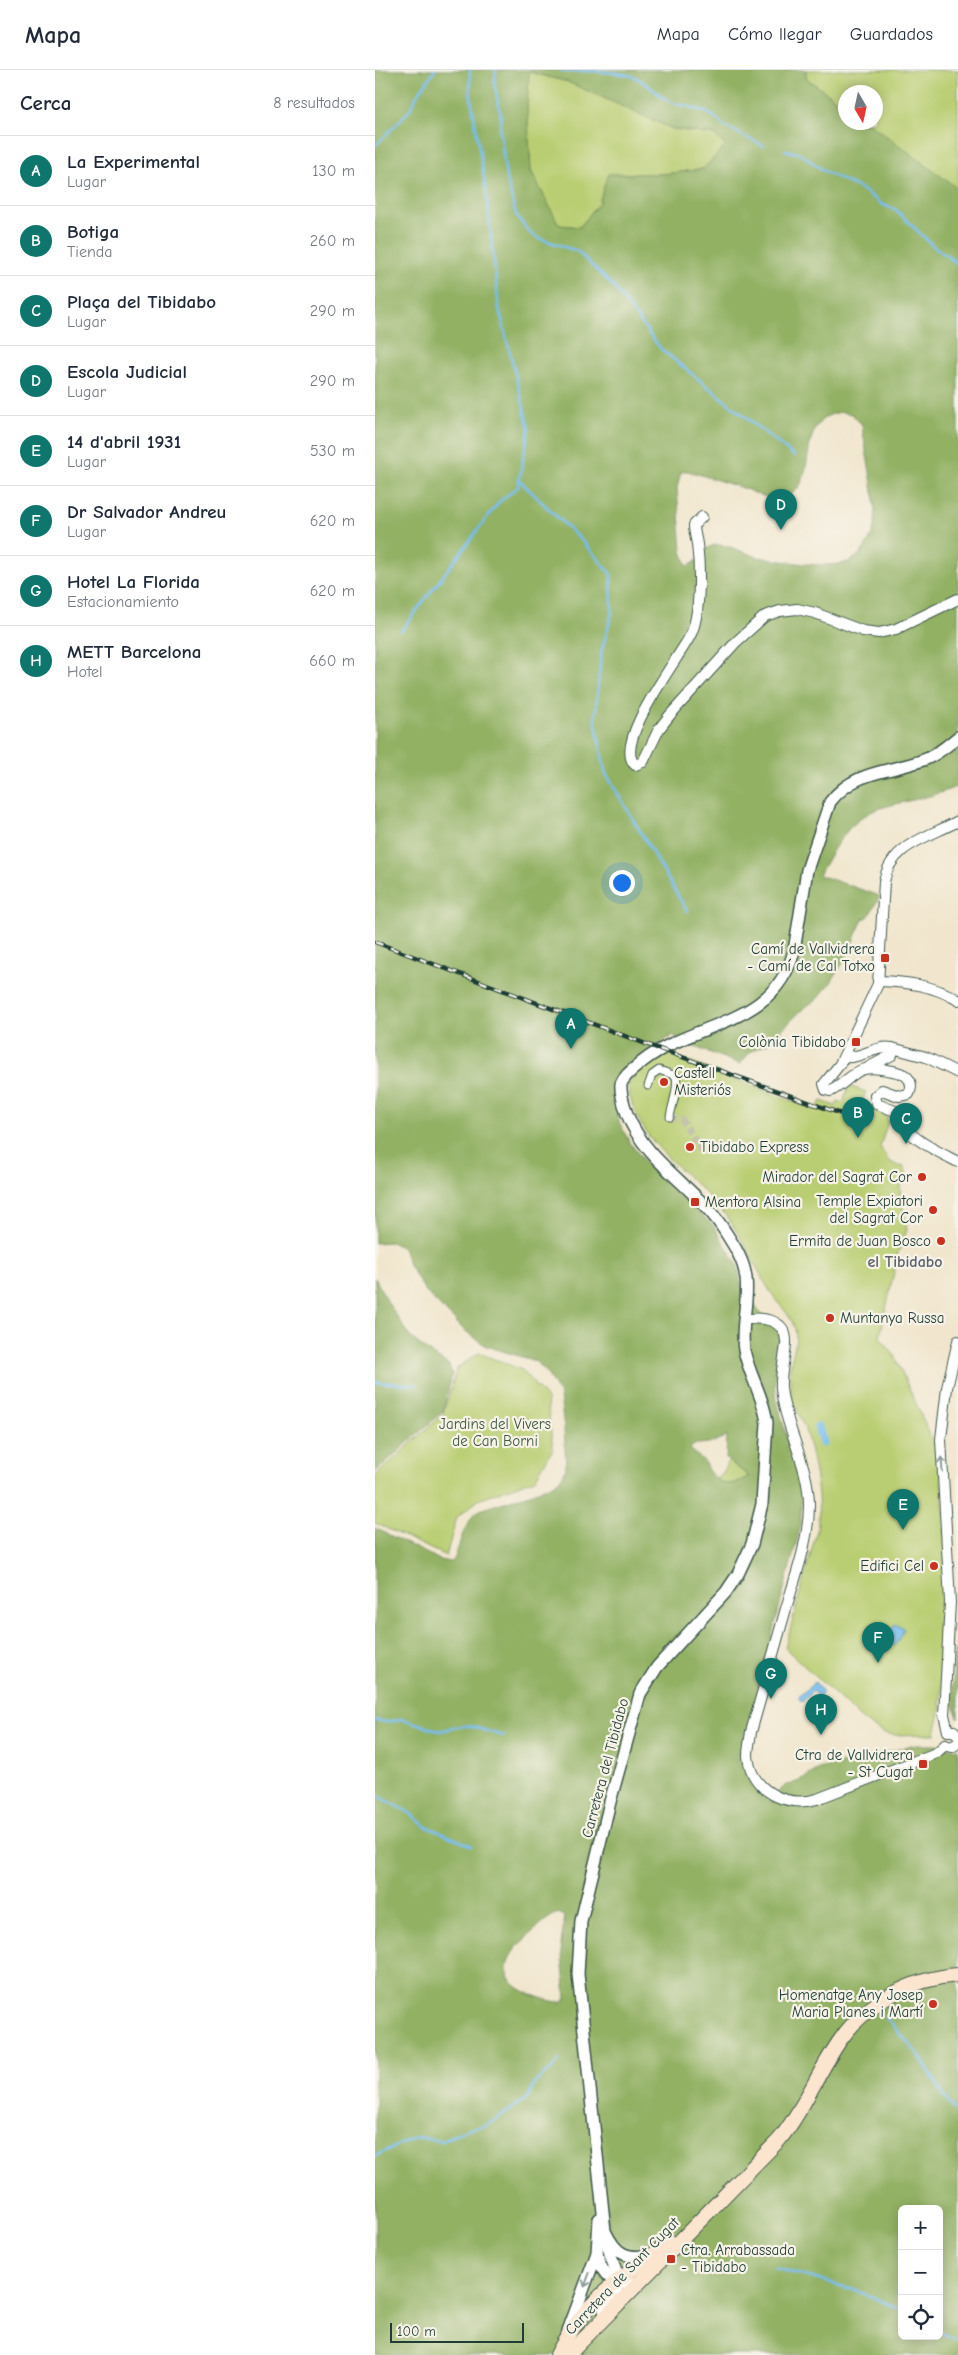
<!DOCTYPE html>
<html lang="es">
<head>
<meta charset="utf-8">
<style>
  :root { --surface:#fff; --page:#f2f2f3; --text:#1f2937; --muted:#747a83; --line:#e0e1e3; --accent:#0f766e }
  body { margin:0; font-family:"Comic Neue",sans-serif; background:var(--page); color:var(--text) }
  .controls { position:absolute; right:15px; bottom:15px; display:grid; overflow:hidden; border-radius:8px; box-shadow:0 2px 12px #0003 }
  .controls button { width:45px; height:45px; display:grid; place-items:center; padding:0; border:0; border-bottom:1px solid var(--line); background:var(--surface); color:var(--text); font:25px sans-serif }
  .compass { position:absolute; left:463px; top:15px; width:45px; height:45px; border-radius:50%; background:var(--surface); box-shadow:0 2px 12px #0003; rotate:171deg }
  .scale { position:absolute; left:15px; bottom:12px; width:134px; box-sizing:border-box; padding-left:5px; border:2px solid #1f3d34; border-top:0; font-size:14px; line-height:18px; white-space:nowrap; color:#1f3d34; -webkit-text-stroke:4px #f7f3e8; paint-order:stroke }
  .you { position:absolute; left:246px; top:812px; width:18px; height:18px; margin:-12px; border:4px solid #fff; border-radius:50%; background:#1a73e8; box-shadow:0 0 0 8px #1a73e833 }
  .badge { display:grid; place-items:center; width:32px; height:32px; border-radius:50%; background:var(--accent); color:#fff; font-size:16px; font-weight:700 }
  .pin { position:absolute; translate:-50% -41px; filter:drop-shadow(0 1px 2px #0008) }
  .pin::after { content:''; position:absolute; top:26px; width:18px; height:15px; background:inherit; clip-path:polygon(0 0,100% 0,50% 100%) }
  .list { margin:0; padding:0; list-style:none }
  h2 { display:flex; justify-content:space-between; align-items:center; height:65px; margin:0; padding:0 20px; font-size:21px }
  h2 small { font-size:16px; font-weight:400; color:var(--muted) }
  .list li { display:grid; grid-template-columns:32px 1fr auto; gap:15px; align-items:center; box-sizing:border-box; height:70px; padding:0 20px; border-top:1px solid var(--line) }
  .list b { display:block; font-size:19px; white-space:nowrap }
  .list p { margin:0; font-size:16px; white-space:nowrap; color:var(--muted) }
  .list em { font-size:16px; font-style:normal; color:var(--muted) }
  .icon { flex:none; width:28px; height:28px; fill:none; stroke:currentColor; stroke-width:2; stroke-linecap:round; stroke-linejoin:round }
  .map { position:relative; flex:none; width:583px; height:2285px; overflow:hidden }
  header { display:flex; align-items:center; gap:30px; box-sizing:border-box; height:70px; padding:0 25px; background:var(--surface); border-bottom:1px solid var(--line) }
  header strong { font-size:24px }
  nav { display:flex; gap:28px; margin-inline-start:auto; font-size:18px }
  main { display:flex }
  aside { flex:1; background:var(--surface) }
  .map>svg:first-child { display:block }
  .green { fill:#b9ce72; stroke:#6c8653 }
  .forest { fill:#92b164; stroke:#58774c; fill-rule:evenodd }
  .water { fill:#76bdee; stroke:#4a7d91 }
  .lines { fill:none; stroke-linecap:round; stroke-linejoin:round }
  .stream { stroke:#76bdee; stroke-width:2.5 }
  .canal { stroke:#76bdee; stroke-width:9 }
  .pedestrian-tunnel { stroke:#c7c4ae; stroke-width:7; stroke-dasharray:7 3.5; stroke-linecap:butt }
  .pedestrian-casing { stroke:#3e564b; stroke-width:9 }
  .minor-casing { stroke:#3e564b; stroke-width:12 }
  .tertiary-casing { stroke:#3e564b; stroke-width:14 }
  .secondary-casing { stroke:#3e564b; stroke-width:16 }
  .pedestrian { stroke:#fff; stroke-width:7 }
  .minor { stroke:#fff; stroke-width:10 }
  .tertiary { stroke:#fff; stroke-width:11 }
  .secondary { stroke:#fce5cf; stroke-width:14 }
  .rail-casing { stroke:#1f3d34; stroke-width:4.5 }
  .rail { stroke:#f7f3e8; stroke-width:2.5; stroke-dasharray:8; stroke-linecap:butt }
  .oneway { stroke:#8f9e9a }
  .poi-dot { fill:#c8321e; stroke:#f7f3e8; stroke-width:2 }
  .labels { text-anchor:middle; stroke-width:4.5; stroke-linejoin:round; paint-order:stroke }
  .poi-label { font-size:15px; fill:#1f3d34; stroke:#f7f3e8; text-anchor:end }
  .park-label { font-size:15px; fill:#3e5a40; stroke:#f7f3e8 }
  .street-label { font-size:15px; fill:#1f3d34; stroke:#f7f3e8 }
  .neighbourhood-label { font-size:16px; font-weight:bold; fill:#5d636e; stroke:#f7f3e8 }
</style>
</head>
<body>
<header>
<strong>Mapa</strong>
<nav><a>Mapa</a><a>Cómo llegar</a><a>Guardados</a></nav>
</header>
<main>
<aside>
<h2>Cerca<small>8 resultados</small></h2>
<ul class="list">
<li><span class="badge">A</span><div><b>La Experimental</b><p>Lugar</p></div><em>130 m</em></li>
<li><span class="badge">B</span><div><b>Botiga</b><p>Tienda</p></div><em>260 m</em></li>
<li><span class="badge">C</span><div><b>Plaça del Tibidabo</b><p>Lugar</p></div><em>290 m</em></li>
<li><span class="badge">D</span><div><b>Escola Judicial</b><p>Lugar</p></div><em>290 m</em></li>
<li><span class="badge">E</span><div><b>14 d'abril 1931</b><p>Lugar</p></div><em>530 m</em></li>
<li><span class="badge">F</span><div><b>Dr Salvador Andreu</b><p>Lugar</p></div><em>620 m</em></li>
<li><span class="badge">G</span><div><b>Hotel La Florida</b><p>Estacionamiento</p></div><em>620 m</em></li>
<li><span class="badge">H</span><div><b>METT Barcelona</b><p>Hotel</p></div><em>660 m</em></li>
</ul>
</aside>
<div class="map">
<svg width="583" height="2285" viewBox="0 0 583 2285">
  <rect width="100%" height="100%" fill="#f7f3e8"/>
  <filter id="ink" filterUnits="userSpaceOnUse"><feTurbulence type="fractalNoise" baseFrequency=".02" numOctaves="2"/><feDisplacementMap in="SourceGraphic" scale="10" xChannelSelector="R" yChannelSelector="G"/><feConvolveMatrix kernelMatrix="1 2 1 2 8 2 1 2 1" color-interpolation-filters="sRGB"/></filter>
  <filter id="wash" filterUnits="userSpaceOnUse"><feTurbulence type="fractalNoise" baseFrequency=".0096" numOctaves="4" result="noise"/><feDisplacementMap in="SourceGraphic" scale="20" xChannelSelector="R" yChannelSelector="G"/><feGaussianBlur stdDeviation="1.12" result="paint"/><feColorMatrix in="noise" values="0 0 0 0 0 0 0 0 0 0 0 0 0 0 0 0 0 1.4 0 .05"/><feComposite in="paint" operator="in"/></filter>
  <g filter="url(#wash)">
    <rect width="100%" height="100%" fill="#f1e6cd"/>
    <g class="green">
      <path d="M431,0H583V121L491,53L500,52V22H470V37L431,8Z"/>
      <path d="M154,2L193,12L298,59L340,65L351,76L328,99L289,104H233L224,133L205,157L184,155L156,101L152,37Z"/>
      <path d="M288,982L441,1040L446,1031L461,1036L463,1031L468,1033L474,1016L491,1022L487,1031L493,1033L492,1037L510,1044L513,1051L505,1077L514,1091L525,1097L528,1096L532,1105L526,1110L525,1119L532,1160L523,1183L505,1267L519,1285L565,1387L573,1508L565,1642L560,1664L519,1665L509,1663L490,1652L410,1578L442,1460C447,1431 439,1392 431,1363C427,1348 417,1335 416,1320C415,1313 414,1304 415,1297C417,1284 424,1269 419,1256C413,1242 401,1231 393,1218C379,1194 368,1169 351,1146C318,1102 260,1076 253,1015L260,1004Z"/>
      <path d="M104,1283L147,1300L172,1329L178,1379L160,1409L106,1428L82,1447L71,1486L0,1453V1406L68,1344L82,1298Z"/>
      <path d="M354,1391L374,1406C364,1412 356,1416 345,1413L343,1409Z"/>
    </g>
    <g class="forest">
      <path d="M0,0H431V8L470,36V52L494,53L583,119V716C559,727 534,730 509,737C476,746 459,777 444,805L505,826L493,847L488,849L470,889L455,914L442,929L429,938L392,974L376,981L365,994L309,973L298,965L249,998L242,1010L240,1035L244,1052L255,1073L276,1100L338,1155L362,1194L367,1217L391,1250L402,1256L406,1268L400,1311L402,1331L426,1422V1455L367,1678C369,1704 373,1715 394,1731L410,1716L424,1711L444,1699L541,1675H565L583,1679V2285H0V1458L65,1490L75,1492L79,1490C86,1472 88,1453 104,1440L158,1423L180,1413L187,1407L191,1398L189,1358L185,1325L171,1302L160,1291L111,1276L88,1259L51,1222L34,1195L28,1178L16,1172L0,1173ZM154,2L193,12L298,59L340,65L350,76L328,99L289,104H233L224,133L205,157L184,155L156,101L152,37ZM467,342L477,344L487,355C491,384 499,416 500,445C501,464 488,489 469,493C450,498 410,492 389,488C373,486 358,475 342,475C328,475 325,494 312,496L307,481L302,418L305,405L308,401H313C331,407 350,412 368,418C378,422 389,428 400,428C453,427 412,348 467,342ZM352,1366L351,1389L374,1406C355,1417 347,1418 333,1400C331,1396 330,1392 327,1389C322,1385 318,1384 315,1378L321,1374C331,1374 343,1372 352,1366ZM183,1843L190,1846L186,1874L191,1928L188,1932H182C141,1924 110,1904 152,1867C162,1858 171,1848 183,1843ZM527,2139H564V2266H527Z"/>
      <path d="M0,1208L12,1231L34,1266L58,1285L74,1295L77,1304L68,1341L0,1402Z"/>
      <path d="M580,1580L583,1581V1648L577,1630Z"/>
    </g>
    <g class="water">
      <path d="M520,1554L529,1559L520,1576L510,1571Z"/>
      <path d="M440,1612L448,1622L443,1627L438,1621L427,1632L423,1627Z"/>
    </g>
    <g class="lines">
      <g class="stream">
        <path d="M95,0V21L111,121L124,238L154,359L144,410L207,471L236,504L237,543L226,583L220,649L230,702L312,841"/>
        <path d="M121,0L119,13L126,46L125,60L131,107L141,145L155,163L163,168L202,181L239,217L286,279L419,386"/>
        <path d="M185,0C193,4 199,1 208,1C220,1 241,3 254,5C270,9 281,25 296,32C312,38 338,39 347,55L389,76"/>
        <path d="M0,76L35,40L41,27L60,0"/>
        <path d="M410,80L426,84L449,101L488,120L508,135L520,139L557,175L583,194"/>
        <path d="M26,561L124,432L143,417L144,410"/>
        <path d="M0,1312L43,1315"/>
        <path d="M0,1650L12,1652L28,1649L65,1661L86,1656H95L129,1666"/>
        <path d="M0,1724L35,1743L50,1756L97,1776"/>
        <path d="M510,1947L544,1985L572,2030L583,2044"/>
        <path d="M0,2086L41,2067L67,2071L92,2059L111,2056L151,2029C156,2024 157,2017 161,2012C169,2002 177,2003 184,1990"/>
        <path d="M401,2198C442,2210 489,2219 527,2241"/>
        <path d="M564,2262L583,2270"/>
      </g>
      <path class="canal" d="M443,1357L448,1373"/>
    </g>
  </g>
  <g filter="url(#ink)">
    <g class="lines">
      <path class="pedestrian-tunnel" d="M295,1047L307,1050L329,1084"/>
      <defs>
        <path id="pedestrian" d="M273,1016L277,1005L284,1000L301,1006C304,1019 297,1034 295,1047"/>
        <g id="minor">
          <path d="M327,447L319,455C319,462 321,468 322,474C325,497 326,545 315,566C304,588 237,673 260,695L268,692L284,659L295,645L361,572L390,546L405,541L422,539L440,543L488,561L504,563L521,559L583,529"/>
          <path d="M503,911C532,912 558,915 583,930"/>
          <path d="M469,987C486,989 500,975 517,978"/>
          <path d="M494,997L517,985V978L551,987L583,1003"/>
          <path d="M520,1041L502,1034L500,1026L507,1020L524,1026L534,1024C537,1018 537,1011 531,1006C526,1002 519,1001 512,1000C479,993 480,1008 456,1021L451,1020L449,1014L465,994L503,914L509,812C515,774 555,767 583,751"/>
          <path d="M522,1047C534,1069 562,1081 583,1092"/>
          <path d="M369,1250C386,1246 412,1249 411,1273C410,1288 405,1302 406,1318C410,1358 434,1394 434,1435C434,1469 422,1502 412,1535C400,1577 388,1620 376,1662C375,1670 373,1678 373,1686C376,1721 411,1738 442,1729L561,1683L570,1675"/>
          <path d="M573,1661L569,1645L575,1532L566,1369L572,1318L583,1271"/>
          <path d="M573,1661H579L583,1665"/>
          <path d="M570,1675L577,1677L583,1673"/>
        </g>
        <g id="tertiary">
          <path d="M222,2183C227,2207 240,2219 266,2211"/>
          <path d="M277,2185C251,2190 241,2184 230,2161L203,1904L206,1851L235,1732L265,1624L282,1597L351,1522L363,1504L377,1474L387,1434L392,1353C389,1327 374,1305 369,1280C365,1256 374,1232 371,1208C369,1191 360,1177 351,1163C324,1118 272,1095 252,1044C249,1035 245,1024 246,1014C250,1004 259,999 267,992C320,950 399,957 419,881L432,800L455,732C480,699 516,703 551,689C563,684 573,675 583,667"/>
          <path d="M229,2241C255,2212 237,2201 232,2171"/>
          <path d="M193,2261L222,2183L224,2149"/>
        </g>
        <g id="secondary">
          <path d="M182,2285C209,2231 247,2206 295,2173"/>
          <path d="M193,2285L404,2070C430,2038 443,2001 466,1969C492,1932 538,1908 583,1905"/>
        </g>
      </defs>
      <use href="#pedestrian" class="pedestrian-casing"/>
      <use href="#minor" class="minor-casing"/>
      <use href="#tertiary" class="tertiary-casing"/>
      <use href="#secondary" class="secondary-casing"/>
      <use href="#pedestrian" class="pedestrian"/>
      <use href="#minor" class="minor"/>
      <use href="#tertiary" class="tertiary"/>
      <use href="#secondary" class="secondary"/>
      <defs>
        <path id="rail" d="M0,872L279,977L475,1047"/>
      </defs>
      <use href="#rail" class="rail-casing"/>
      <use href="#rail" class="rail"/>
    </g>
    <defs><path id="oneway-shaft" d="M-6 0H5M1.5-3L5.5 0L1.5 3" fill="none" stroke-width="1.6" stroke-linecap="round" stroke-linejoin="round" transform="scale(1.25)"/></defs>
    <g class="oneway">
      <use href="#oneway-shaft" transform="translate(567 1394) rotate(-93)"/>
      <use href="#oneway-shaft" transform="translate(212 2210) rotate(110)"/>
    </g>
  </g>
  <g class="poi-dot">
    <rect x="505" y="883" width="10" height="10" rx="2.5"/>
    <rect x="476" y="967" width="10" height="10" rx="2.5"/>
    <circle cx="289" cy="1012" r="5"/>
    <circle cx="315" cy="1077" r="5"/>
    <circle cx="547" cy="1107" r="5"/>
    <rect x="315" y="1127" width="10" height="10" rx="2.5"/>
    <circle cx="558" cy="1140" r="5"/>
    <circle cx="566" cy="1171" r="5"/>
    <circle cx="455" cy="1248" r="5"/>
    <circle cx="559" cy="1496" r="5"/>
    <rect x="543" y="1689" width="10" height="10" rx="2.5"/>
    <circle cx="558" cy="1934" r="5"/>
    <rect x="291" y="2184" width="10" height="10" rx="2.5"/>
  </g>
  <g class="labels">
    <g class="poi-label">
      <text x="500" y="884">Camí de Vallvidrera<tspan x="500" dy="17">- Camí de Cal Totxo</tspan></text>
      <text x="471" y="977">Colònia Tibidabo</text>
      <text x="299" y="1008" text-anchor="start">Castell<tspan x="299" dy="17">Misteriós</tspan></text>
      <text x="325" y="1082" text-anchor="start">Tibidabo Express</text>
      <text x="537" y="1112">Mirador del Sagrat Cor</text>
      <text x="548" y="1136">Temple Expiatori<tspan x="548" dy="17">del Sagrat Cor</tspan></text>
      <text x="330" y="1137" text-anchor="start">Mentora Alsina</text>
      <text x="556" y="1176">Ermita de Juan Bosco</text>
      <text x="465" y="1253" text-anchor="start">Muntanya Russa</text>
      <text x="549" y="1501">Edifici Cel</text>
      <text x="538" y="1690">Ctra de Vallvidrera<tspan x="538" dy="17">- St Cugat</tspan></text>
      <text x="548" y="1930">Homenatge Any Josep<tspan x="548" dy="17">Maria Planes i Martí</tspan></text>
      <text x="306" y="2185" text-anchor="start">Ctra. Arrabassada<tspan x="306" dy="17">- Tibidabo</tspan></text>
    </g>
    <g class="park-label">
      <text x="120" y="1359">Jardins del Vivers<tspan x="120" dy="17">de Can Borni</tspan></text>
    </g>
    <g class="street-label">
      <text transform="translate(230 1698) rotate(-75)" y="5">Carretera del Tibidabo</text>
      <text transform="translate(247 2206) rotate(-46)" y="5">Carretera de Sant Cugat</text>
    </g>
    <g class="neighbourhood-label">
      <text x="530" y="1197">el Tibidabo</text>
    </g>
  </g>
</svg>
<div class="controls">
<button>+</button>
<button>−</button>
<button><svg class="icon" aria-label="locate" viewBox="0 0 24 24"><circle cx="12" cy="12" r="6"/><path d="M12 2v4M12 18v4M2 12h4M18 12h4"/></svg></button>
</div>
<svg class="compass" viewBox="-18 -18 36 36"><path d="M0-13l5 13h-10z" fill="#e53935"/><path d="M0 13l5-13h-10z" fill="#747a83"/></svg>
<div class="scale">100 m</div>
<div class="you"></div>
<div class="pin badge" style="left:196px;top:979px">A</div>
<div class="pin badge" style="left:483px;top:1068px">B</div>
<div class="pin badge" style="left:531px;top:1074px">C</div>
<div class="pin badge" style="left:406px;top:460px">D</div>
<div class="pin badge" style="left:528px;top:1460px">E</div>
<div class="pin badge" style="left:503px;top:1593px">F</div>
<div class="pin badge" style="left:396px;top:1629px">G</div>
<div class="pin badge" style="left:446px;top:1665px">H</div>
</div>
</main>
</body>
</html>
